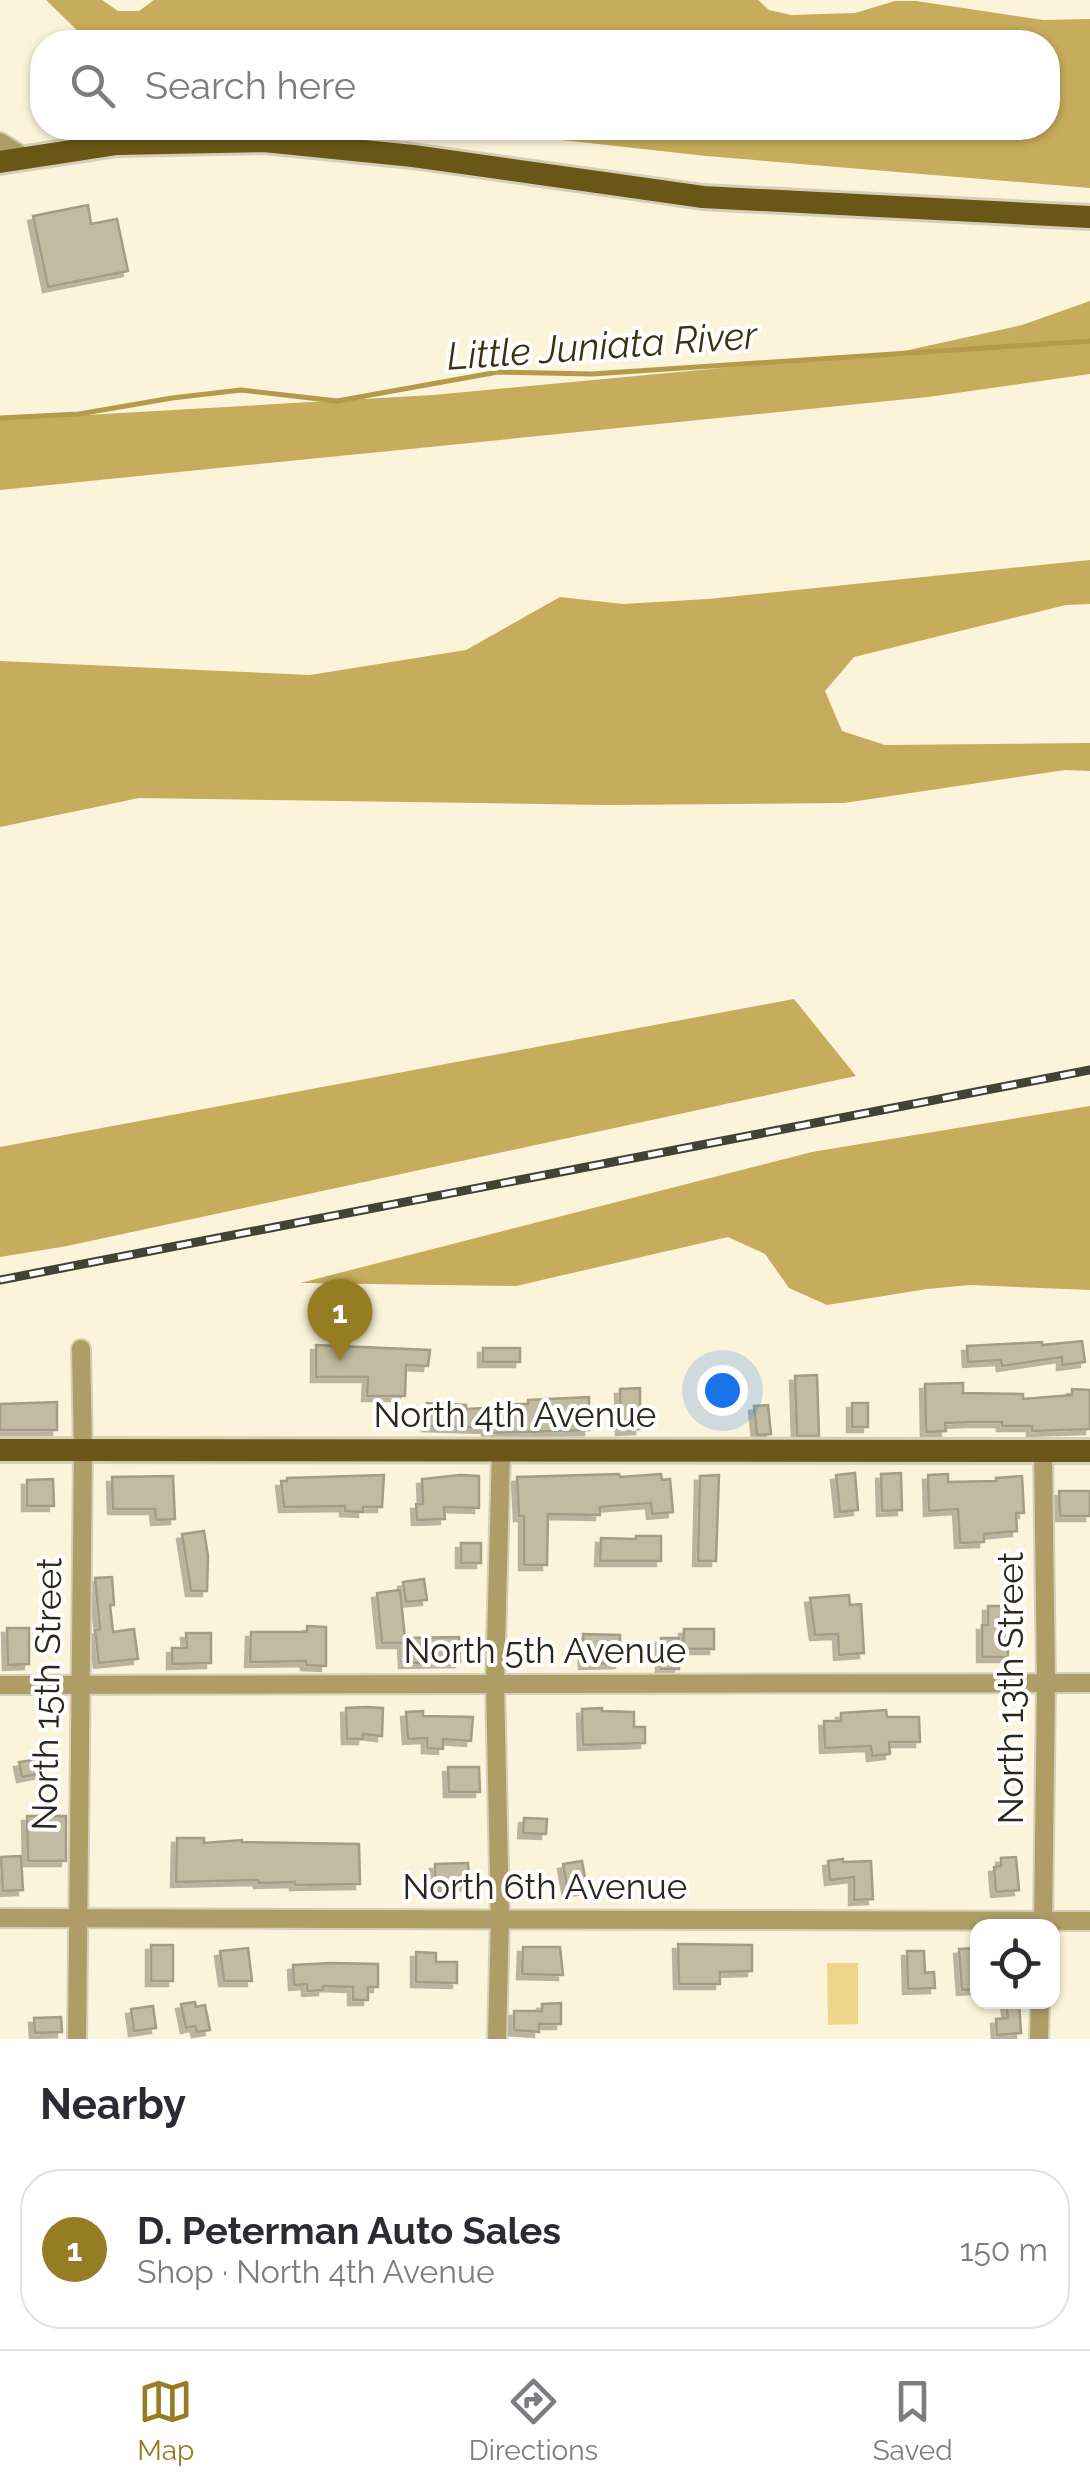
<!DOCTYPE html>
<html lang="en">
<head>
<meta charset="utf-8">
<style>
  :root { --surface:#fff; --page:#f7f7f7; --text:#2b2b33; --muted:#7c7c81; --line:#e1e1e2; --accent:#967c23 }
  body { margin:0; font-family:Raleway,sans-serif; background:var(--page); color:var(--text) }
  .controls { position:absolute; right:30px; bottom:30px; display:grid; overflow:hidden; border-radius:20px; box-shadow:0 2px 8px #0004 }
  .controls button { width:90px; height:90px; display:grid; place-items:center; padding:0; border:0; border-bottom:2px solid var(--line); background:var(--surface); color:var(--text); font:50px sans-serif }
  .you { position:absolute; left:722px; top:1390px; width:35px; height:35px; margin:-25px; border:8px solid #fff; border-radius:50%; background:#1a73e8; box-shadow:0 0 0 15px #1a73e833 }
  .badge { display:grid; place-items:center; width:65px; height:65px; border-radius:50%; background:var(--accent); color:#fff; font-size:32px; font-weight:700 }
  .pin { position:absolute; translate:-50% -82px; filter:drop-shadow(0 2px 5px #0008) }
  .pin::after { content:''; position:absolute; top:52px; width:35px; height:30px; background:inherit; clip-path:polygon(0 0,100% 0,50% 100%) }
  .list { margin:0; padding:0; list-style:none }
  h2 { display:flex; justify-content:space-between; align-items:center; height:130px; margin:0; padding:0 40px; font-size:42px }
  h2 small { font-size:32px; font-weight:400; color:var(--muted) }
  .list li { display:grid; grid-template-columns:65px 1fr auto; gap:30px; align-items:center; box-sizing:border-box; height:160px; margin:0 20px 20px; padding:0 20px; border:2px solid var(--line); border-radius:40px }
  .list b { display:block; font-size:38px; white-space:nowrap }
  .list p { margin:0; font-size:32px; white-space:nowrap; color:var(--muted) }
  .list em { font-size:32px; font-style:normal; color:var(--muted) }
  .icon { flex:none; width:55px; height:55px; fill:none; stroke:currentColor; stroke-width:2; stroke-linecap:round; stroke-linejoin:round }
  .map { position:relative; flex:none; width:1090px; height:2039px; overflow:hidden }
  .search { position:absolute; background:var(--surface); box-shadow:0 2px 8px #0004; left:30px; right:30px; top:30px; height:110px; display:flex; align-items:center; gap:25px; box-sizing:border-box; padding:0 35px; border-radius:40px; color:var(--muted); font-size:38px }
  .sheet { height:310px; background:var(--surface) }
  nav { display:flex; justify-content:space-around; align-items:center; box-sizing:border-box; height:140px; border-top:2px solid var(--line); background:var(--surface); font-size:28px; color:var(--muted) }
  nav a { display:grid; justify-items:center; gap:5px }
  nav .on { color:var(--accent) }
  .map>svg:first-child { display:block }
  .green { fill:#eed58a }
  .forest { fill:#c6ac5c }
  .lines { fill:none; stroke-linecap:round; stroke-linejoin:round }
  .stream { stroke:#b49a4a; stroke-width:5 }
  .building { fill:#c2baa1; stroke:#a49c84; stroke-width:2.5; filter:url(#shadow) }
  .minor-casing { stroke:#d6cfb8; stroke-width:22 }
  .major-casing { stroke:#d6cfb8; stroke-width:28 }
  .minor { stroke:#af9d68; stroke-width:18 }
  .major { stroke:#6a5616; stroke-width:22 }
  .rail-casing { stroke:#444135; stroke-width:9 }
  .rail { stroke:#fff; stroke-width:5; stroke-dasharray:15; stroke-linecap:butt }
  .labels { text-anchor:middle; stroke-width:8; stroke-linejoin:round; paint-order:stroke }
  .street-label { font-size:35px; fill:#2a271d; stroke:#fff }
  .water-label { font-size:38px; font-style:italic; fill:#3c310e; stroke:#fff }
</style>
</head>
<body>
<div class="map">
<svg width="1090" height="2039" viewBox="0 0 1090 2039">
  <defs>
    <filter id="shadow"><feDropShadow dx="-5" dy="5" stdDeviation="0" flood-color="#0004"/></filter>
  </defs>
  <rect width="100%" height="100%" fill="#fcf4da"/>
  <path class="green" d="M827,1963H858V2024L828,2025Z"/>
  <g class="forest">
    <path d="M46,0H102L118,11H139L154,0H758L769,10L791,15L855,13L895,1H916L1043,20L1090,19V188L706,156L455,128H1048V42H89Z"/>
    <path d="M1090,301V374L928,397L0,490V420L433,395L904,351L1022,325Z"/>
    <path d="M1090,560V604L1066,605L854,657L825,691L842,731L885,745L1090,743V771L1065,770L844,803L607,805L139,798L0,827V661L310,675L466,650L560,597L623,604L708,599Z"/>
    <path d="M794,999L856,1076L67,1246L0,1257V1147Z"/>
    <path d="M1090,1106V1290L970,1285L927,1289L827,1305L789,1288L765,1254L728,1237L516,1286L300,1283L812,1152Z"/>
  </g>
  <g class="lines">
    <path class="stream" d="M0,418L79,414L172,398L241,390L337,401L498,372L592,374L1090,341"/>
  </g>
  <g class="building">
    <path d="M88,205L91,224L117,219L128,271L48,287L33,216Z"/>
    <path d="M1082,1341L1085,1362L1062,1365V1357L1002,1366L1001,1360L968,1362L967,1346L1042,1342V1345Z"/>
    <path d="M316,1345L430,1350L428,1366L406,1365L405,1396H367L368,1377H316Z"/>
    <rect x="483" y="1348" width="37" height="14"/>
    <path d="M817,1375L819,1436H797L795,1376Z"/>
    <path d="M963,1383V1393L1023,1394V1399L1072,1395V1389L1090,1390V1429L1032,1431V1426H1002V1422H970L945,1423L946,1431L926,1432L925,1384Z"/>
    <path d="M640,1388V1429L621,1430L620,1389Z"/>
    <path d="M589,1397V1430L487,1433V1428L427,1426V1403L466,1405V1409L506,1407V1404H528V1400Z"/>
    <path d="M57,1402V1430H0V1404Z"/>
    <rect x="852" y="1403" width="16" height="24"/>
    <path d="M768,1405L771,1434L757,1435L754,1406Z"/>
    <path d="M855,1473L858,1510L840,1512L836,1475Z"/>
    <path d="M901,1473L902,1510L882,1511L881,1474Z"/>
    <path d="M619,1474L620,1477L661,1474L662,1480L670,1479L673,1512L652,1514L651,1503L600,1507V1515L548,1514L547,1565H524V1516H519L517,1477Z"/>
    <path d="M948,1474V1482L996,1481V1478L1022,1476L1024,1513H1016L1017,1531L984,1534V1542L960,1543L958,1509L929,1511L928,1475Z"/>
    <path d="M384,1475L382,1507H363V1512L345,1511V1506L284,1507L281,1481H287V1478Z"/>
    <path d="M460,1475L479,1476V1508L444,1507L445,1519L417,1520L416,1504H423L422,1479Z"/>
    <path d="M719,1475L716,1561H698L700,1476Z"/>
    <path d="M173,1476L175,1519L156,1520L155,1509H113L112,1477Z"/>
    <path d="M53,1479L54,1506H27V1480Z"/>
    <path d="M1059,1491H1090V1516H1060Z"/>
    <path d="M204,1531L208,1556L207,1591H191L182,1534Z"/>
    <path d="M636,1536H661V1561H600L601,1538L636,1539Z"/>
    <rect x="461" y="1543" width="20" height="20"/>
    <path d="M112,1577L114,1605H110L113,1632L134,1629L138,1659L99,1663L95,1630L100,1629L95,1578Z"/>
    <path d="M424,1579L427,1600L406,1602L403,1582Z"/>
    <path d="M400,1590L405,1638L459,1637L460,1662L404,1663L403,1643H382L377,1593Z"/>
    <path d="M849,1595L850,1605L861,1604L864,1653L839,1655L838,1634L815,1635L810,1598Z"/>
    <path d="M988,1606H1007L1008,1657H982V1625H988Z"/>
    <path d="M307,1626L326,1627V1666L306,1665V1661L250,1662L251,1632H307Z"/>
    <path d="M7,1628H29V1664L8,1665Z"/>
    <path d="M684,1629H714V1649H683Z"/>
    <path d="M186,1633H211V1663L172,1664V1648H187Z"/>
    <path d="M583,1634L620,1635V1663L584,1664Z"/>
    <rect x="661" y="1638" width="18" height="31"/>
    <path d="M366,1707L383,1708L382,1736L363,1734V1739H347L346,1708Z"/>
    <path d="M602,1708V1711L634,1712V1727H645V1743L583,1745L582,1709Z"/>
    <path d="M886,1710L887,1717H919L920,1742H889L890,1754L872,1756L871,1746L825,1748L824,1721H841V1713Z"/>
    <path d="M423,1711V1716L473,1717L471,1741L443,1739V1749L427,1748V1738L408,1739L406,1712Z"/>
    <path d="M41,1759L43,1773L22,1777L19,1762Z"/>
    <path d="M448,1767H479L480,1792H449Z"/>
    <path d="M27,1816H66V1861H28Z"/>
    <path d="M524,1818L547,1819L546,1834L523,1833Z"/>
    <path d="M177,1838H204V1843L242,1840V1842L359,1844L360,1884L295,1885V1882L259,1883L258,1880L176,1882Z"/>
    <path d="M21,1856L23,1890L3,1891L1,1857Z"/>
    <path d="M1016,1857L1019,1890L996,1892L994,1867L1001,1866V1858Z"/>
    <path d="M843,1859V1862L871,1861L873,1899L854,1900V1877L830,1880L828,1861Z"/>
    <path d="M582,1861L587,1889L568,1892L563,1864Z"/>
    <path d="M468,1863L469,1885L435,1887V1864Z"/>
    <path d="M678,1944L752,1945V1971L720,1972V1984H679Z"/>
    <rect x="151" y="1945" width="22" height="36"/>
    <path d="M523,1947H560L563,1975L522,1974Z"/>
    <path d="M248,1948L252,1981H224L220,1951Z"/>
    <path d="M978,1948V1989L962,1990L959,1949Z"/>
    <path d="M907,1951H924L925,1973L934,1972L935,1988L908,1989Z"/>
    <path d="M416,1952L436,1953V1962H457V1983L416,1982Z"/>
    <path d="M332,1963L378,1964V1987H368V2000H353V1987L323,1986V1990L307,1991V1984L294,1985L293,1965Z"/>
    <path d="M195,2002L196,2007L205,2005L210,2030L197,2032L195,2026L186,2028L181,2004Z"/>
    <path d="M1006,2002H1019L1021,2033L997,2035L996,2019L1008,2018Z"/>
    <path d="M561,2003V2024H539V2032L514,2030V2011H542V2004Z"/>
    <path d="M153,2006L156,2028L134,2031L131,2009Z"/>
    <path d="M61,2017L62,2032L35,2033L34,2018Z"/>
  </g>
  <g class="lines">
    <defs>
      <g id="minor">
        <path d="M0,142L24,157"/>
        <path d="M1043,1450L1046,1683L1043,1926"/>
        <path d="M0,1685L1090,1683"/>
        <path d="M0,1918L1090,1921"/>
        <path d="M77,2039L83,1450L81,1349"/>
        <path d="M497,2039L500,1919L495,1683L501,1450"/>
        <path d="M1039,2039L1040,2002"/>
      </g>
      <g id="major">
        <path d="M0,162L117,144L264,141L413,156L703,197L1090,217"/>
        <path d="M0,1450L1090,1451"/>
      </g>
    </defs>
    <use href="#minor" class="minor-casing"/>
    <use href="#major" class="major-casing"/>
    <use href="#minor" class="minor"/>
    <use href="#major" class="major"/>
    <defs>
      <path id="rail" d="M0,1280L1090,1070"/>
    </defs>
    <use href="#rail" class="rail-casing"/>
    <use href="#rail" class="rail"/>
  </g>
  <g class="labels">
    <g class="street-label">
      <text x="515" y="1427">North 4th Avenue</text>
      <text x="545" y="1663">North 5th Avenue</text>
      <text transform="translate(1011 1688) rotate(-90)" y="12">North 13th Street</text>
      <text transform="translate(47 1694) rotate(-89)" y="12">North 15th Street</text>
      <text x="545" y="1899">North 6th Avenue</text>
    </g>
    <g class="water-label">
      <text transform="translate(602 346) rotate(-4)" y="13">Little Juniata River</text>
    </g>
  </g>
</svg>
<div class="controls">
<button><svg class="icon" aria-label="locate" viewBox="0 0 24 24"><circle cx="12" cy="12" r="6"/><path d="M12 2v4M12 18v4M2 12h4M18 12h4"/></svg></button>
</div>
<div class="you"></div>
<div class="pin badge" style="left:340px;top:1361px">1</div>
<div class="search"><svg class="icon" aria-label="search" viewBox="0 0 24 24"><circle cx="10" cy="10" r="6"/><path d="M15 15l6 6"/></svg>Search here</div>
</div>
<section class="sheet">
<h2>Nearby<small></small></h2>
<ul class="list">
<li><span class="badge">1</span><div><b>D. Peterman Auto Sales</b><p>Shop · North 4th Avenue</p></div><em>150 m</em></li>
</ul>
</section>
<nav>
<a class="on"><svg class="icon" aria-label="map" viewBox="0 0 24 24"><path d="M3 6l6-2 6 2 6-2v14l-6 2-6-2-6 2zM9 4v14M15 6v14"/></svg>Map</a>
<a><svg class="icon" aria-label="directions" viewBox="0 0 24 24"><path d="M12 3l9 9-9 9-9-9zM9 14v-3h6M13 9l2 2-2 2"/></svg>Directions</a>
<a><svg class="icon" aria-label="saved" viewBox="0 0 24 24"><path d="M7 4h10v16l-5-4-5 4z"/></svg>Saved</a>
</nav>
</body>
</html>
